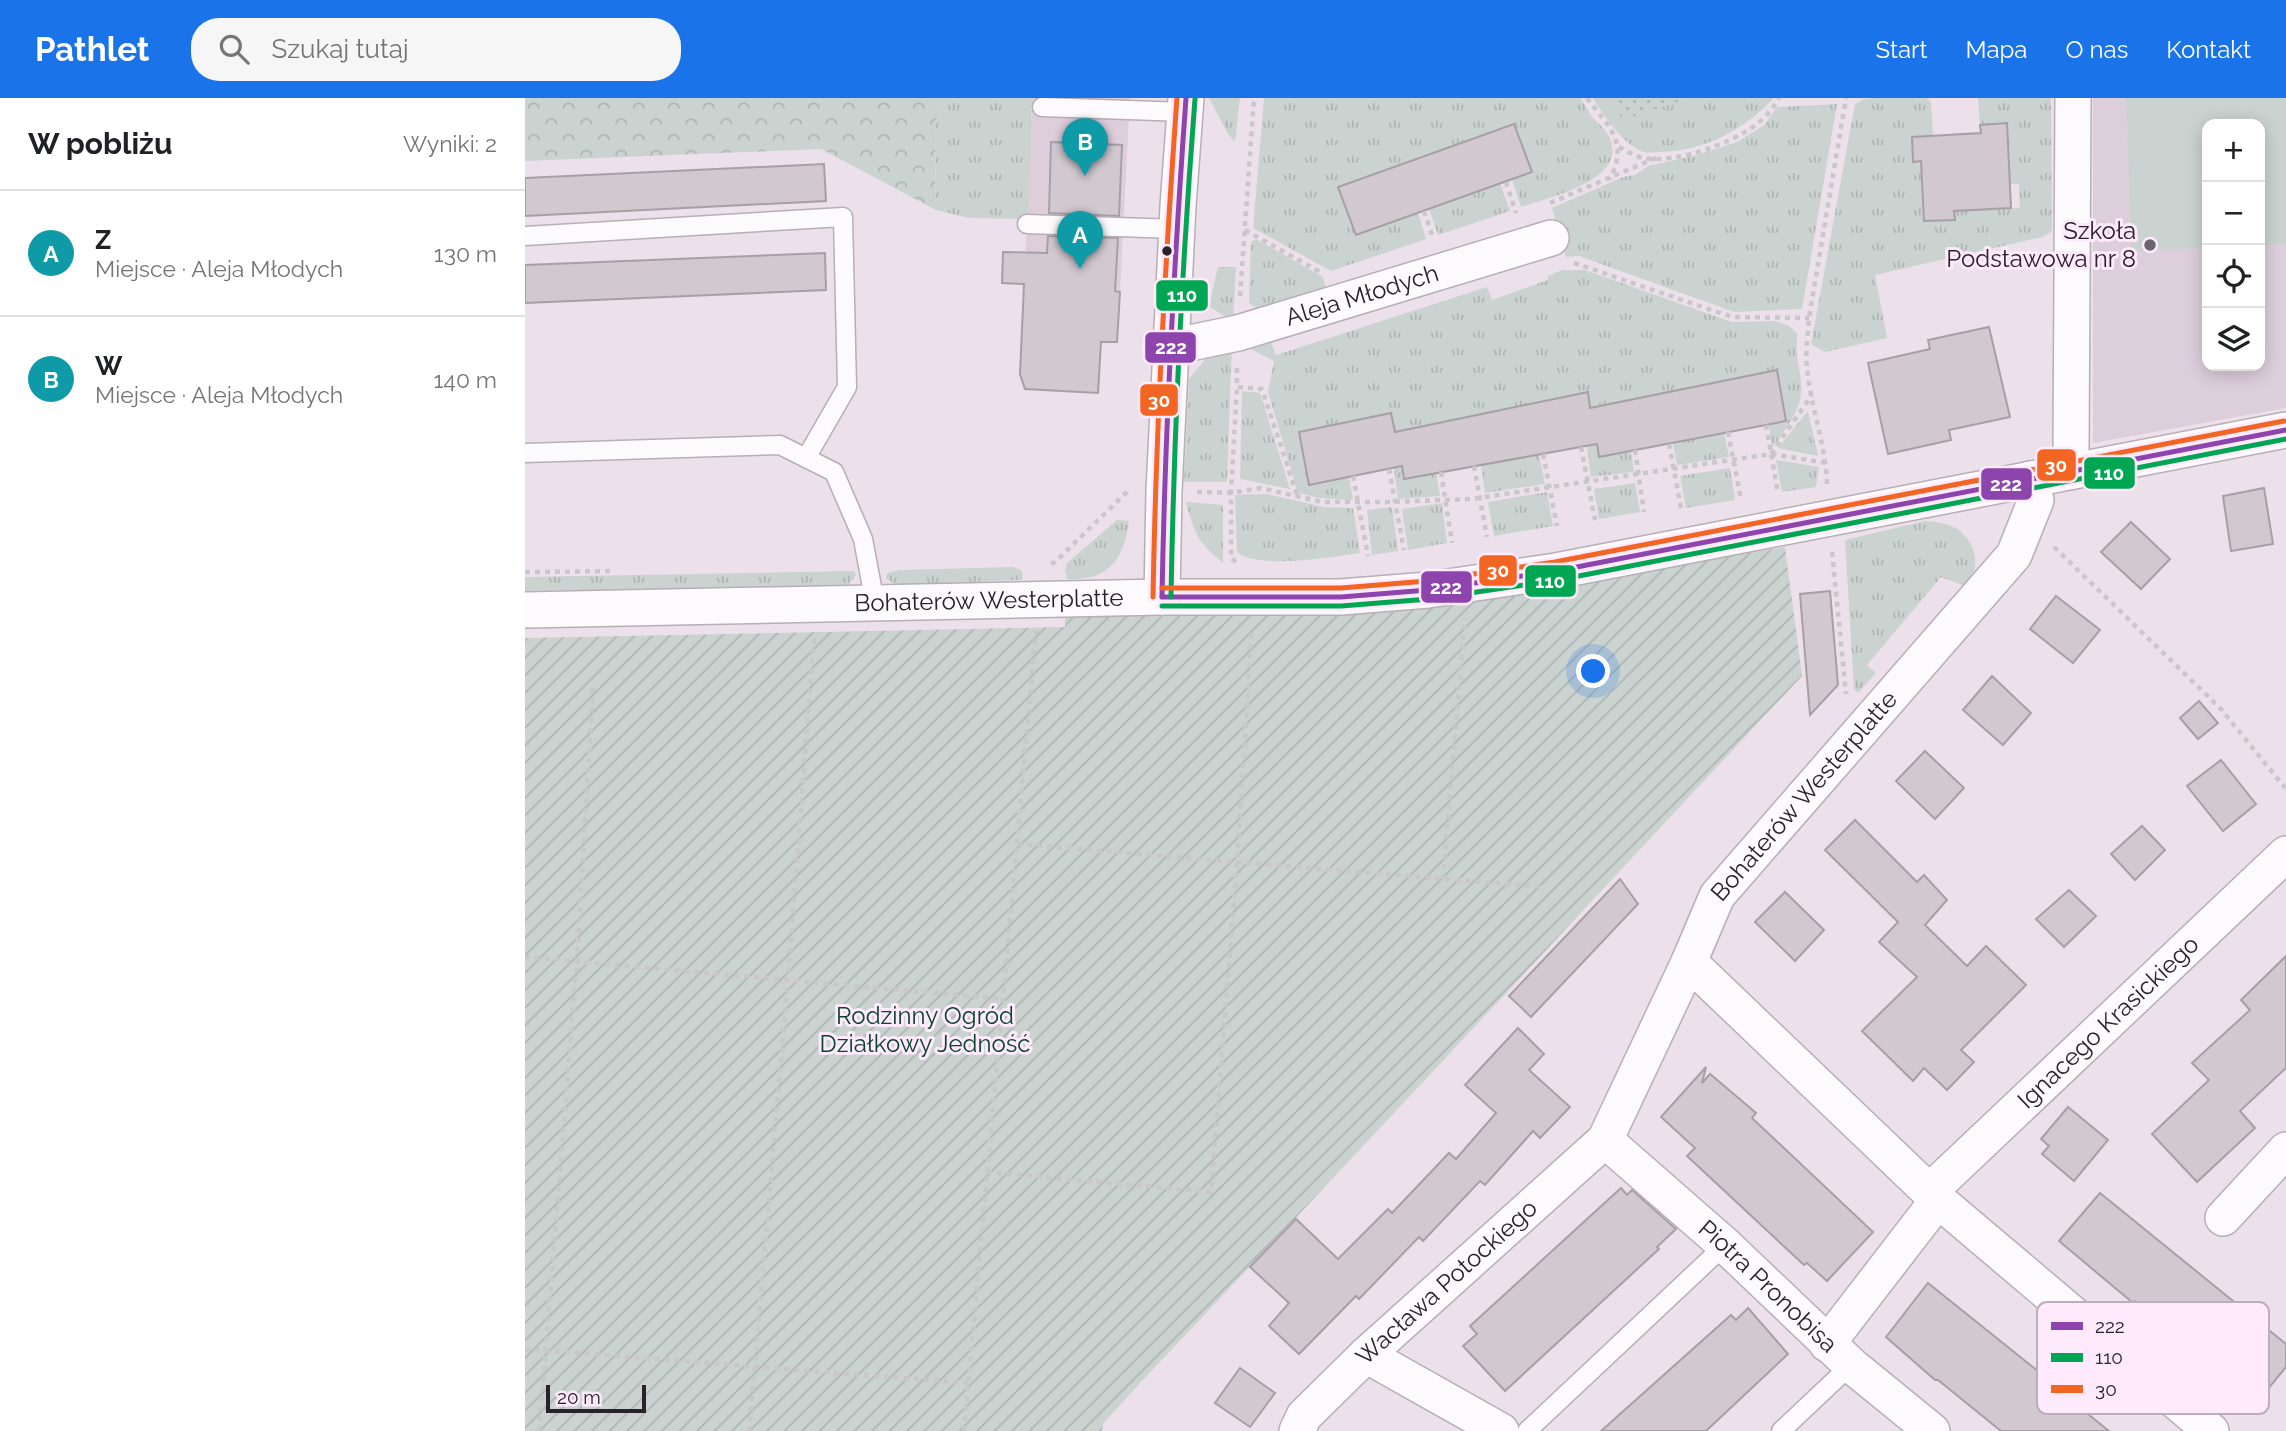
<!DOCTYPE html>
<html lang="pl">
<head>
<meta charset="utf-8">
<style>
  :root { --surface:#fff; --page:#f6f6f6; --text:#202124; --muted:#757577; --line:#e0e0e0; --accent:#1a73e8 }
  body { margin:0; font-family:Raleway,sans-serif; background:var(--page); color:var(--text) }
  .controls { position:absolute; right:21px; top:21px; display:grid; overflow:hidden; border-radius:14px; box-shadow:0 4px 18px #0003 }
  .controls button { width:63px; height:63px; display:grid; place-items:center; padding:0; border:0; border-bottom:2px solid var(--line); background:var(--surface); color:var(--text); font:35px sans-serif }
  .scale { position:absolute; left:21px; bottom:18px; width:100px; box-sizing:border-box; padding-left:7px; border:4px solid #292229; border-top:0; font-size:19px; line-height:24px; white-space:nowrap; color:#292229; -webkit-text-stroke:5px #feeafc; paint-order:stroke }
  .you { position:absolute; left:1069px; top:574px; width:24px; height:24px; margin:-18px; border:5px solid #fff; border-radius:50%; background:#1a73e8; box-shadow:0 0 0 10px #1a73e833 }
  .badge { display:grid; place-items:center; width:46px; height:46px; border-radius:50%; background:var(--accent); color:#fff; font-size:23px; font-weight:700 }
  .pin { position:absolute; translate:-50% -58px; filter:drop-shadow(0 2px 4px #0008) }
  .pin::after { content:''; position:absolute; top:37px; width:24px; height:21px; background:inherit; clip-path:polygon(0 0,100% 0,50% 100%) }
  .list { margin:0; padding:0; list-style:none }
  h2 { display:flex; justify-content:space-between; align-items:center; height:91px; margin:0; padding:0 28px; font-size:30px }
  h2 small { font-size:23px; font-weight:400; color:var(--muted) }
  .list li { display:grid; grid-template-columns:46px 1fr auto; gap:21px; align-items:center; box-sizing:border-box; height:126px; padding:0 28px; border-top:2px solid var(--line) }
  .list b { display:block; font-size:26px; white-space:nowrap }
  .list p { margin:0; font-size:23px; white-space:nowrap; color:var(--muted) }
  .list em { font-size:23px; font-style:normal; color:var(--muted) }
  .icon { flex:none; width:38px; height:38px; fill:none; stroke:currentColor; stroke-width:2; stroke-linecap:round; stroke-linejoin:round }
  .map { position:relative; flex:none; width:1761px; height:1333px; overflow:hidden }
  header { display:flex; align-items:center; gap:42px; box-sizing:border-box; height:98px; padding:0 35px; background:var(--accent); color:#fff }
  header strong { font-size:33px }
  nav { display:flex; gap:38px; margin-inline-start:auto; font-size:24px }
  .search { width:490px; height:63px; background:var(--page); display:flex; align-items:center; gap:18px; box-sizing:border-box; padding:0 24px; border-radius:28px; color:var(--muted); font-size:26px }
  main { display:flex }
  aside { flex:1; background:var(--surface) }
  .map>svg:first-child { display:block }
  .industrial { fill:#deceda }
  .education { fill:#ddcedc; fill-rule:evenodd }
  .grass { fill:url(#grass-tufts) }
  .forest { fill:url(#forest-crowns) }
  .park { fill:url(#park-dots) }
  .garden { fill:url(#garden-furrows) }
  .pitch { fill:#cad3d0 }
  .building { fill:#d1c8d0; stroke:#a79fa6; stroke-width:2 }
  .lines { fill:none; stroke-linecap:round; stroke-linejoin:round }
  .lane-casing { stroke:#b7aeb6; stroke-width:21 }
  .street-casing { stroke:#b7aeb6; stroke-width:38 }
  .path { stroke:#cac7ca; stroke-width:4.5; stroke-dasharray:5 5; stroke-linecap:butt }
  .lane { stroke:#fcfafc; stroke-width:18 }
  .street { stroke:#fcfafc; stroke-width:35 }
  .bus-1-casing { stroke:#feeafc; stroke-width:10 }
  .bus-2-casing { stroke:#feeafc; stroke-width:10 }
  .bus-3-casing { stroke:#feeafc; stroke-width:10 }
  .bus-1 { stroke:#8e44ad; stroke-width:5 }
  .bus-2 { stroke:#00a651; stroke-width:5 }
  .bus-3 { stroke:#f26522; stroke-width:5 }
  .poi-dot { fill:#6d646d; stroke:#feeafc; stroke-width:2.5 }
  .bus-dot { fill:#292229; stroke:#feeafc; stroke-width:2.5 }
  .labels { text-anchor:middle; stroke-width:6; stroke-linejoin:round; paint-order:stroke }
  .poi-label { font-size:24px; fill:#292229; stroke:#feeafc; text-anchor:end }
  .street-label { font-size:24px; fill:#292229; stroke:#feeafc }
  .park-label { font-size:24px; fill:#09432b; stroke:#feeafc }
  .key { fill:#feeafc; stroke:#beaebd; stroke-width:2 }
  .key-label { font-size:19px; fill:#292229 }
  .line-badge { stroke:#feeafc; stroke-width:2.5 }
  .badge-label { font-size:19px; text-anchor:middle; font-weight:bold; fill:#fff }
</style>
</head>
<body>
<header>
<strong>Pathlet</strong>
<div class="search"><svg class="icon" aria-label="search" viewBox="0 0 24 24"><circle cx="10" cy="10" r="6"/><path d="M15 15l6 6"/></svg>Szukaj tutaj</div>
<nav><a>Start</a><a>Mapa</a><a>O nas</a><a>Kontakt</a></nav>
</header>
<main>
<aside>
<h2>W pobliżu<small>Wyniki: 2</small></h2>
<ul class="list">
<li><span class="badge" style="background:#0f9aa8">A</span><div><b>Z</b><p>Miejsce · Aleja Młodych</p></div><em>130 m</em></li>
<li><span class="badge" style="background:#0f9aa8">B</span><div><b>W</b><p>Miejsce · Aleja Młodych</p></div><em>140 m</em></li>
</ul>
</aside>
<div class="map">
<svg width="1761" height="1333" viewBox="0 0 1761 1333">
  <defs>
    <pattern id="grass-tufts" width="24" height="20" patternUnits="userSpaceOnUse" patternTransform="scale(1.75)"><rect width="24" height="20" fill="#cad3d0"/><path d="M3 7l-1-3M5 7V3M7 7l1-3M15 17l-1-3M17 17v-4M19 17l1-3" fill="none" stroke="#aeb5b3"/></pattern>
    <pattern id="forest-crowns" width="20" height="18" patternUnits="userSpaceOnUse" patternTransform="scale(1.75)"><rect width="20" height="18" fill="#cad3d0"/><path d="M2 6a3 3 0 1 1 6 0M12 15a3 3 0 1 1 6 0" fill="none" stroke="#aeb5b3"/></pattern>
    <pattern id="park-dots" width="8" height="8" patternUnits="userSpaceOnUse" patternTransform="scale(1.75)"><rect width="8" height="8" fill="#cad3d0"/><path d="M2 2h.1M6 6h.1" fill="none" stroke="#aeb5b3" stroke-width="1.8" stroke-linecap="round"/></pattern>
    <pattern id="garden-furrows" width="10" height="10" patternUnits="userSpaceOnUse" patternTransform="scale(1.75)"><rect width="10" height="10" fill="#cad3d0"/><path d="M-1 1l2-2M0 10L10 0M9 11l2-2" fill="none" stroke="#aeb5b3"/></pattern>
  </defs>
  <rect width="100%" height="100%" fill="#ece0eb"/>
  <path class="industrial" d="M507,0H605L595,194L499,189Z"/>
  <path class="education" d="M1568,0H1761V310L1568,345ZM1682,26H1735V268H1682Z"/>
  <g class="grass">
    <path d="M418,0H507L503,121L444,120L411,112L410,26Z"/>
    <path d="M684,0H715L710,44L703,36Z"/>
    <path d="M739,0H1056C1059,6 1063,13 1067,19C1072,24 1078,29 1082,35C1110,81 1023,100 996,109L987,81L1007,74L989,26L813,89L831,137L893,115L901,141L806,173L728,130Z"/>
    <path d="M1068,0H1089L1098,21L1165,0H1249C1219,32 1179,53 1135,54C1128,54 1120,56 1114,52C1094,41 1080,19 1068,0Z"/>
    <path d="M1350,0H1403L1406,5L1408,38L1387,39L1388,63H1396L1400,123L1429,122V113L1495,110L1494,86H1485L1482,26L1455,27L1453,0H1526L1527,130L1526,134L1517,139L1350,177L1362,240L1300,254L1286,246L1330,6L1339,1Z"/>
    <path d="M1312,6L1277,211L1209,214L1054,158L1041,159L1027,110L1098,79L1110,77L1123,68L1172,57L1212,44L1239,27L1252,9Z"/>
    <path d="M975,85L985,113L913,137L904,111Z"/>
    <path d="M731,141L798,179L801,191L735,212L724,205L726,144Z"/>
    <path d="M693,169H711L708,224L684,208Z"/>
    <path d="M1037,172H1060L1207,224L1251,223L1264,228L1273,236C1268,257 1278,276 1276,297C1275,313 1257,336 1247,350L1244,327L1261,322L1252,272L1066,310L1063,294L870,334L866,315L774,334L784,387L824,379L828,402L795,400L773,395L743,294L749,263L720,248L742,234L751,257L962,189L967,202L1023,182V178Z"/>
    <path d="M707,243L702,384H659L664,281L690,249Z"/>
    <path d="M717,293L735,295L765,391L715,381Z"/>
    <path d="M1283,313L1293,358L1253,350Z"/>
    <path d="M1199,335L1204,359L1152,367L1148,345Z"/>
    <path d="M1072,347L1074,359L1106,353L1109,374L1066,379L1062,348Z"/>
    <path d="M1014,357L1020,386L960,395L956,367Z"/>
    <path d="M1251,362L1294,369L1291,389L1257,394Z"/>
    <path d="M877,369L880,381L911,375L915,398L873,401L869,370Z"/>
    <path d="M1205,370L1210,402L1161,410L1155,378Z"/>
    <path d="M1110,385L1115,414L1074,421L1069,391Z"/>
    <path d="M1022,394L1028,428L969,438L963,404Z"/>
    <path d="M742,396L799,409L828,410L835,455C807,459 733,472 712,454L710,397Z"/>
    <path d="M661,404L698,407V465C673,445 669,435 661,404Z"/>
    <path d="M917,405L922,445L883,452L877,411Z"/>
    <path d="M867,409L873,453L847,457L842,412Z"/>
    <path d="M592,422L604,423C599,461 584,483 542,481L540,472L542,465Z"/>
    <path d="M1400,423C1412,424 1422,425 1432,431C1451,444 1458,471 1440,488L1416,479L1342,567L1351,575L1333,595L1329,591L1320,442Z"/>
    <path d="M488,469L496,472L498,477L496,482L371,487L361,480L363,475L374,472Z"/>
    <path d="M329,473L331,477L323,487L0,493V479Z"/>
  </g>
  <path class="forest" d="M0,0H418L410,26L411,112L296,51L0,63Z"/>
  <path class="park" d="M1089,0H1165L1097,22Z"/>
  <path class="garden" d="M1260,449L1277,578C1056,814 836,1052 613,1287L578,1326L577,1333H0V540L540,529V517L1099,475Z"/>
  <path class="pitch" d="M1601,0H1761V146L1735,147V26H1682V150L1607,153Z"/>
  <g class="building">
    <path d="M1482,25L1486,110L1429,113L1430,122L1399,123L1396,63L1388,64L1387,39L1456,35L1455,27Z"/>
    <path d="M989,26L1007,74L831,137L813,89Z"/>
    <path d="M526,44L597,47L594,118L524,115Z"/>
    <path d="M299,66L301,103L0,118V80Z"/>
    <path d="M523,138L593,140L590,193L595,194L592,244H576L573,295L500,291L495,276L499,186L477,185L478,154L522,155Z"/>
    <path d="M300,155L301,192L0,205V167Z"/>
    <path d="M1464,229L1485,319L1424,332L1426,342L1363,356L1343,265L1405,251L1403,242Z"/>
    <path d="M1252,272L1261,323L1074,359L1072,346L879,381L877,368L784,387L774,334L866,315L870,334L1063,294L1065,310Z"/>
    <path d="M1739,390L1748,446L1706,453L1698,398Z"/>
    <path d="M1606,424L1645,461L1616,491L1576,454Z"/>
    <path d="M1305,493L1313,587L1285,617L1275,496Z"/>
    <path d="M1531,498L1575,532L1548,565L1505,531Z"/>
    <path d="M1467,578L1506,615L1478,647L1438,612Z"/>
    <path d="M1674,603L1693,625L1673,641L1655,620Z"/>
    <path d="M1400,653L1439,690L1410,721L1371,683Z"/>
    <path d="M1696,662L1731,706L1698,733L1662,688Z"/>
    <path d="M1330,722L1392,784L1399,777L1422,802L1400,827L1442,868L1461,848L1501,887L1436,952L1449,964L1422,992L1399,970L1388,983L1337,933L1392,879L1354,844L1373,824L1300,752Z"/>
    <path d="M1617,728L1640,752L1610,782L1586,756Z"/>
    <path d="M1095,781L1113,806L1006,919L984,898Z"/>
    <path d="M1544,792L1571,818L1539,849L1511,821Z"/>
    <path d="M1260,794L1299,832L1270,863L1230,824Z"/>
    <path d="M1761,858V970L1715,1013L1730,1030L1672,1084L1627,1036L1684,982L1667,965L1725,912L1716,902Z"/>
    <path d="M993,930L1019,956L1004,972L1045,1009L1015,1040L1008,1033L960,1087L955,1083L898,1143L894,1139L834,1201L831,1198L774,1256L744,1228L764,1205L725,1169L771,1121L813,1161L863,1111L867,1115L924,1055L931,1061L971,1015L940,987Z"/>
    <path d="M1181,969L1177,985L1185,976L1217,1003L1231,1015L1227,1020L1348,1134L1302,1183L1282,1165L1279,1167L1162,1058L1170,1050L1136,1019Z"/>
    <path d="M1543,1009L1583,1042L1549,1083L1517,1056L1524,1048L1516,1041Z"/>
    <path d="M1096,1090L1102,1097L1107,1092L1151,1131L1132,1149L1134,1151L980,1293L938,1248L952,1236L945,1228Z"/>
    <path d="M1575,1095L1761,1246V1269L1734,1302L1610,1203L1608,1205L1534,1143Z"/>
    <path d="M1403,1185L1549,1302L1548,1304L1584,1333H1476L1413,1282H1410L1361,1239Z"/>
    <path d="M1223,1210L1263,1256L1181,1333H1076L1206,1217L1211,1222Z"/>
    <path d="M715,1270L750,1295L725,1329L690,1305Z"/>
  </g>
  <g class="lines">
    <defs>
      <g id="lane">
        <path d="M517,9L660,14"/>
        <path d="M502,126L652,131"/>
        <path d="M0,138L318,119L322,289L281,360"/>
        <path d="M0,355L255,347L309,374L338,441L350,505"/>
        <path d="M1002,1333L1200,1147"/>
        <path d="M1256,1333L1326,1267"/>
      </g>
      <g id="street">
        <path d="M1548,0L1546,352L1548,373"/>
        <path id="s1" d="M646,249L713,235L1026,140"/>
        <path d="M637,499L639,393L653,108L661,0"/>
        <path id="s2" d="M0,512L637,499H816L903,492L1031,473L1761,332"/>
        <path d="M1164,864L1413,1102L1686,1333"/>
        <path id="s3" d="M1080,1042L1200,1147L1326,1267L1407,1333"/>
        <path id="s4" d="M1404,1094L1761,756"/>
        <path d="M1698,1120L1761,1052"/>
        <path d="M1302,1246L1413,1102"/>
        <path d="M841,1257L976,1333"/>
        <path id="s5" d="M772,1333L779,1318L841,1257L1080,1042L1164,864L1192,798L1489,457L1511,402L1505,381"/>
      </g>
    </defs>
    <use href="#lane" class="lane-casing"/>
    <use href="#street" class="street-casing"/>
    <g class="path">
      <path d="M1062,0C1084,29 1104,44 1085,81"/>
      <path d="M1094,49C1102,53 1111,59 1119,60C1150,66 1209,45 1233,25C1242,18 1249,9 1254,0"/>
      <path d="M981,84L991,115"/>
      <path d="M1025,105L1131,60"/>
      <path d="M899,113L908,140"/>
      <path d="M720,132L795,174"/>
      <path d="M1049,165L1207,219L1284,220"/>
      <path d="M715,198L729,0"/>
      <path d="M712,270V289L737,291L772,397"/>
      <path d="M1241,327L1253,395"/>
      <path d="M1203,334L1216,401"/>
      <path d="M1144,346L1156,410"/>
      <path d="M1056,349L1070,422"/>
      <path d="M1110,352L1119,414"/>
      <path d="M1018,356L1032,428"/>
      <path d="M1246,356L1287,297"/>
      <path d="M949,368L962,439"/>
      <path d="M864,371L879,452"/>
      <path d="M916,374L927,445"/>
      <path d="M828,378L843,458"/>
      <path d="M1302,386C1301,346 1285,308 1282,269C1280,253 1283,236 1284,220L1321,0"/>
      <path d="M672,394L706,395L736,390L797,404H863L946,401L1246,356L1302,365"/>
      <path d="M1529,449L1696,611L1761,691"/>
      <path d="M1307,454L1321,596"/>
      <path d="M711,464L706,460V395L712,289"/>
      <path d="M526,465H529L604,392"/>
      <path d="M0,474L90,473"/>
      <path d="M492,746L1018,789"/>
      <path d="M918,781L940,520"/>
      <path d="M0,859L478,901"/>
      <path d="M462,1074L686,1094L712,764L727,531"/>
      <path d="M0,1251L443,1285"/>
      <path d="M14,1333L52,863L68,587"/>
      <path d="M224,1333L263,882L289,539"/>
      <path d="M439,1333L511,533"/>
    </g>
    <use href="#lane" class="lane"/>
    <use href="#street" class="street"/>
    <defs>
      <g id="bus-1">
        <path d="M637,499H816L903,492L1031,473L1761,332"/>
        <path d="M637,499C640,333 649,166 661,0"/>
      </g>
      <g id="bus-2">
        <path d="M646,499C649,333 657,167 670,1"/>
        <path d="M637,508H816L904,501L1033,482L1761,341"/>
      </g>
      <g id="bus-3">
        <path d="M637,490H816L902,483L1030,464L1759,323"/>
        <path d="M628,499C631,332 640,166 652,0"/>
      </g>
    </defs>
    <use href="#bus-1" class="bus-1-casing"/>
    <use href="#bus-2" class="bus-2-casing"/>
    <use href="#bus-3" class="bus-3-casing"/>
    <use href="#bus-1" class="bus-1"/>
    <use href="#bus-2" class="bus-2"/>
    <use href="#bus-3" class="bus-3"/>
  </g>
  <circle class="poi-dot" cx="1625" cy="147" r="7"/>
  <circle class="bus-dot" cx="642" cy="153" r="6"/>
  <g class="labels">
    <g class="poi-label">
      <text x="1611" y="141">Szkoła<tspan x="1611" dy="28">Podstawowa nr 8</tspan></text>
    </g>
    <g class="street-label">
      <text dy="8" stroke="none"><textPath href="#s1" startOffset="198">Aleja Młodych</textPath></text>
      <text dy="8" stroke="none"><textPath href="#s2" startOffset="464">Bohaterów Westerplatte</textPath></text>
      <text dy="8" stroke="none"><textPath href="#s5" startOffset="826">Bohaterów Westerplatte</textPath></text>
      <text dy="8" stroke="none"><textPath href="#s4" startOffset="247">Ignacego Krasickiego</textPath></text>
      <text dy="8" stroke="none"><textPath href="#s5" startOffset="212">Wacława Potockiego</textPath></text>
      <text dy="8" stroke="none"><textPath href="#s3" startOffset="219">Piotra Pronobisa</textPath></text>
    </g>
    <g class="park-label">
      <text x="400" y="926">Rodzinny Ogród<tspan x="400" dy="28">Działkowy Jedność</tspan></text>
    </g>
  </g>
  <rect x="1512" y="1204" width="232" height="112" rx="10" class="key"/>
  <rect x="1526" y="1224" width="32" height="8" fill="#8e44ad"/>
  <rect x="1526" y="1255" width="32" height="9" fill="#00a651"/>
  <rect x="1526" y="1287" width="32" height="8" fill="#f26522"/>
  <g class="key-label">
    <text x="1570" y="1235">222</text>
    <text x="1570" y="1266">110</text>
    <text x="1570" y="1298">30</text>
  </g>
  <g class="line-badge">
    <rect x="630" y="181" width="54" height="33" rx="7" fill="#00a651"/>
    <rect x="619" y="233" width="53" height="33" rx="7" fill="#8e44ad"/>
    <rect x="614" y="285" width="40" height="34" rx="7" fill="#f26522"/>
    <rect x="1511" y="350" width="41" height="34" rx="7" fill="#f26522"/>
    <rect x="1558" y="358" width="53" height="34" rx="7" fill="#00a651"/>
    <rect x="1455" y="369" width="53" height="34" rx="7" fill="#8e44ad"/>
    <rect x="953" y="456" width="40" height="33" rx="7" fill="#f26522"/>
    <rect x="999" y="466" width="53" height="34" rx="7" fill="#00a651"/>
    <rect x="895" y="472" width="53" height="34" rx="7" fill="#8e44ad"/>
  </g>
  <g class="badge-label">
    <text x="657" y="204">110</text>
    <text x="646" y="256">222</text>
    <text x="634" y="309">30</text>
    <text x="1531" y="374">30</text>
    <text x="1584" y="382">110</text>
    <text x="1481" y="393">222</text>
    <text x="973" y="479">30</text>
    <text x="1025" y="490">110</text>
    <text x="921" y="496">222</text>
  </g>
</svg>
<div class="controls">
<button>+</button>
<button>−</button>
<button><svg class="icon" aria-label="locate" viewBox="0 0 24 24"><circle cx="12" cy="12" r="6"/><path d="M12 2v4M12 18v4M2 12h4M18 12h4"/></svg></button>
<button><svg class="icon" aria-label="layers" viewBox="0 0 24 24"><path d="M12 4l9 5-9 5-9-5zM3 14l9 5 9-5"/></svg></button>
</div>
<div class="scale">20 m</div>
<div class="you"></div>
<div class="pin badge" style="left:555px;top:171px;background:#0f9aa8">A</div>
<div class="pin badge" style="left:560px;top:78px;background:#0f9aa8">B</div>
</div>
</main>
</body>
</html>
